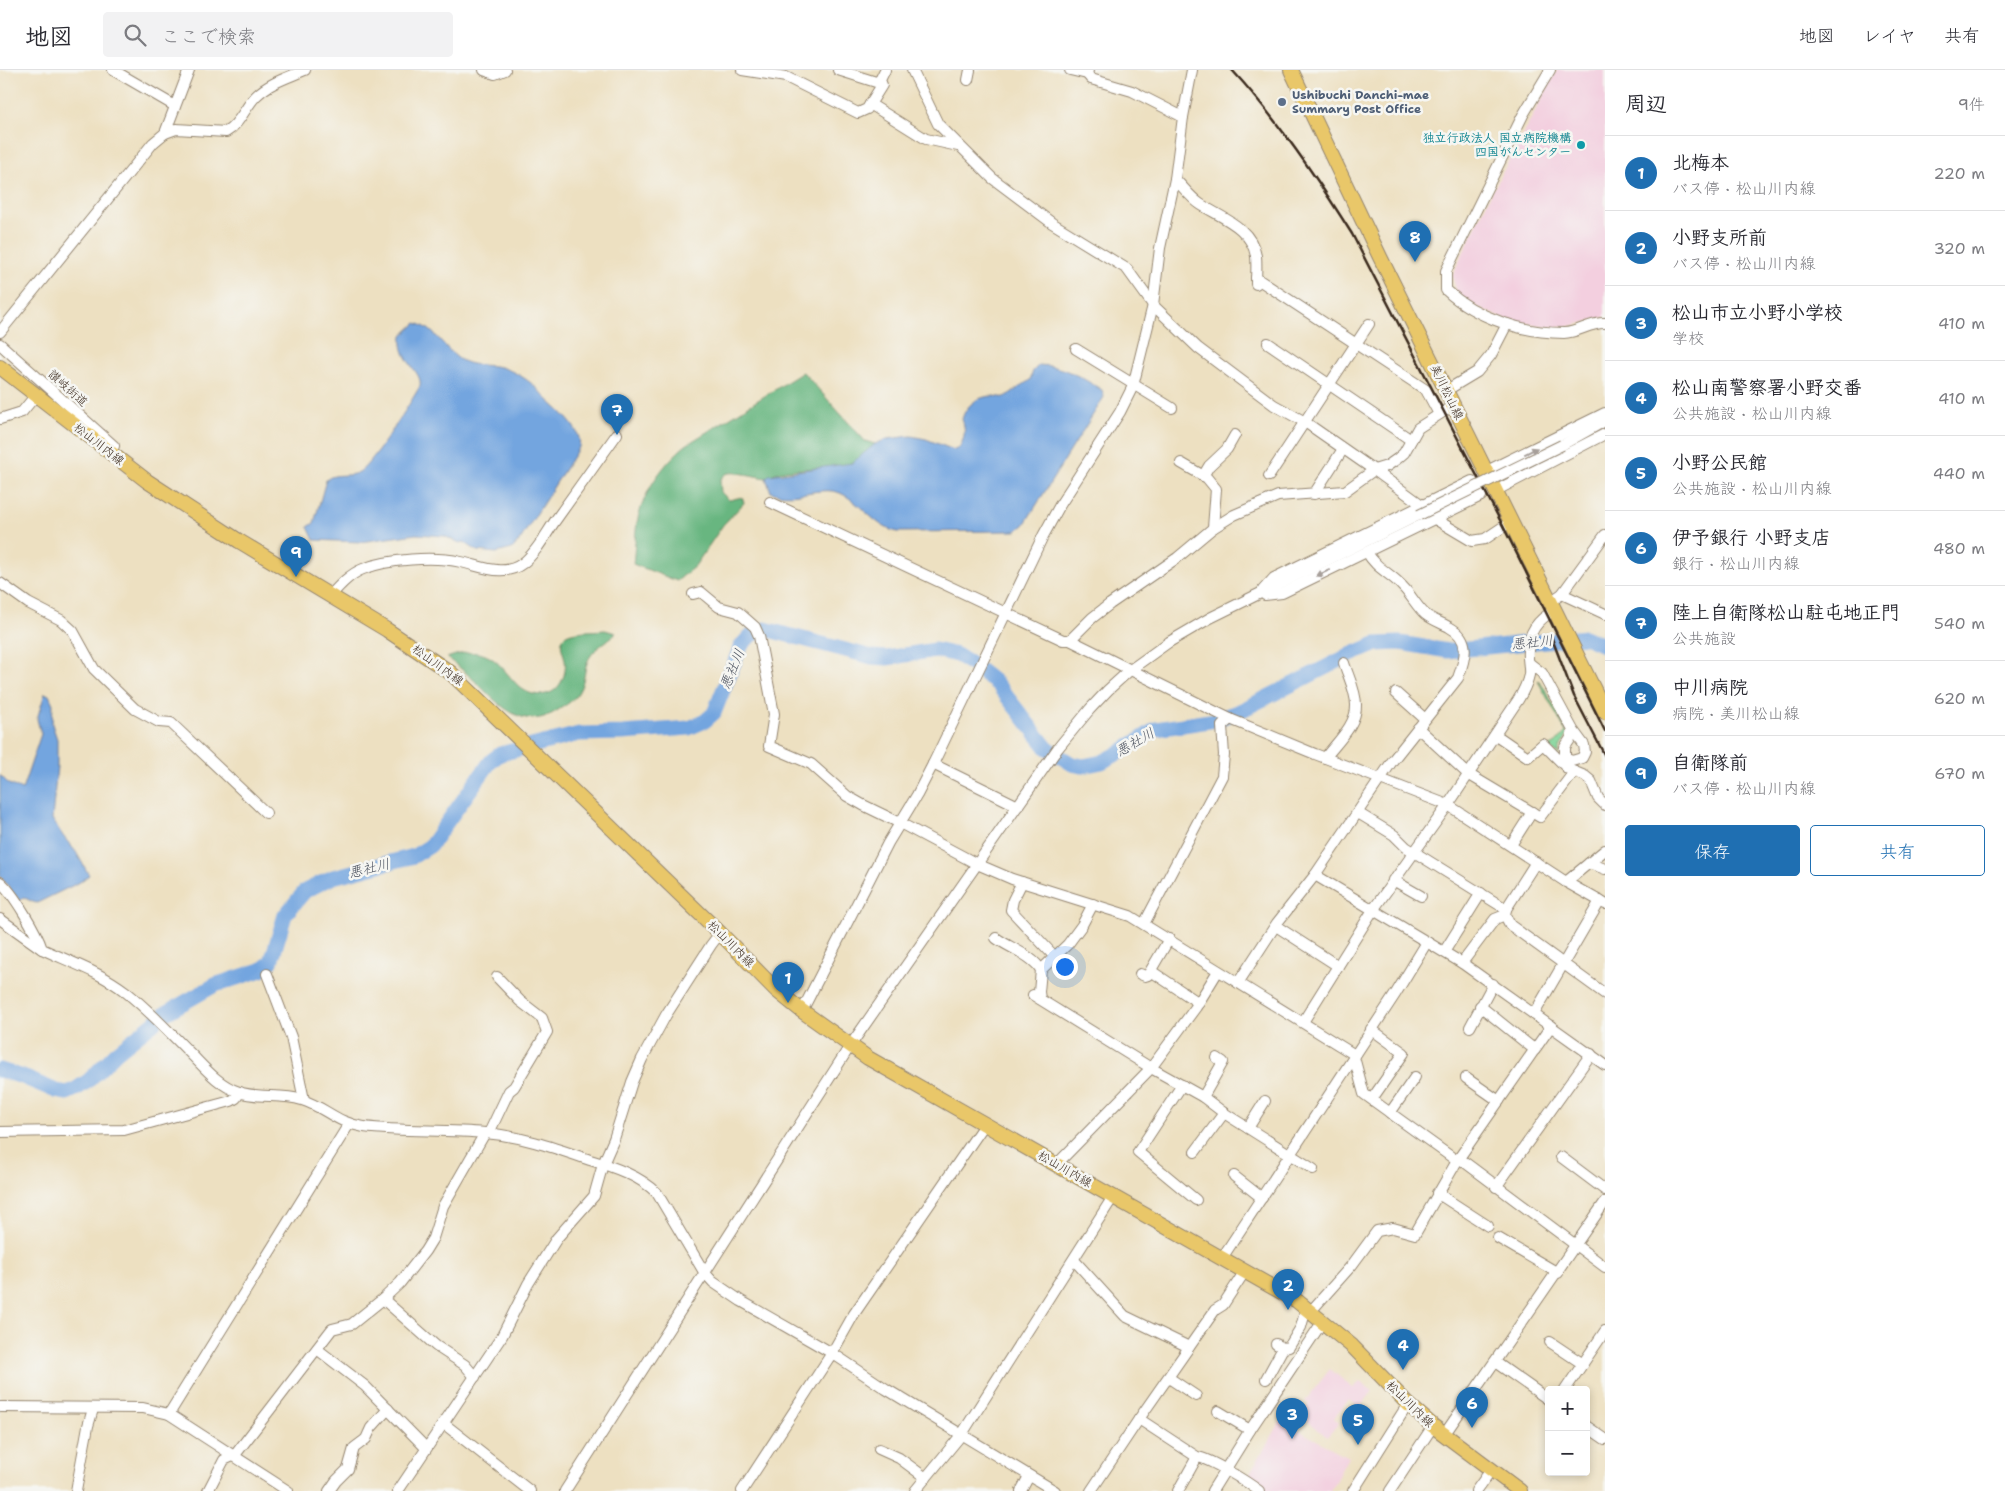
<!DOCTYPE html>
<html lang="ja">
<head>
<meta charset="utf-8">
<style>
  :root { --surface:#fff; --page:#f2f2f3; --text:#2b2b33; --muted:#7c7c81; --line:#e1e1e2; --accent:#1f6fb2 }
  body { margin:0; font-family:"Shantell Sans","Klee One",sans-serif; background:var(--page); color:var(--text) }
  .controls { position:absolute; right:15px; bottom:15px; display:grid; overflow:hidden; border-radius:5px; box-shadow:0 2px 8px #0003 }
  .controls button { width:45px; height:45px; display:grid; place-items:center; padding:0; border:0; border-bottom:1px solid var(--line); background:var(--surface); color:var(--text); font:25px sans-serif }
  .you { position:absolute; left:1064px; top:896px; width:18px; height:18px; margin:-12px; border:4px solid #fff; border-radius:50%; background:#1a73e8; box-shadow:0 0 0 8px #1a73e833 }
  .badge { display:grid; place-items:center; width:32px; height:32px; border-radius:50%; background:var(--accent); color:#fff; font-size:16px; font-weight:700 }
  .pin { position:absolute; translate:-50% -41px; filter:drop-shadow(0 1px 2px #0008) }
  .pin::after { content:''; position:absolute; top:26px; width:18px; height:15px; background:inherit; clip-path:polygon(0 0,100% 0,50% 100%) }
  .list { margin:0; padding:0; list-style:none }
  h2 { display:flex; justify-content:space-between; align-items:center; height:65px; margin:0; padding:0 20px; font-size:21px }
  h2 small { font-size:16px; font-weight:400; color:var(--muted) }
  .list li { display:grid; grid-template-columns:32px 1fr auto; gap:15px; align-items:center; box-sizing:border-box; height:75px; padding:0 20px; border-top:1px solid var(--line) }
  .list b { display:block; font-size:19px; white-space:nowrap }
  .list p { margin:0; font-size:16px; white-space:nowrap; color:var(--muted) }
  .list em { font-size:16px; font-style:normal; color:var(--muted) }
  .actions { display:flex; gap:10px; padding:15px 20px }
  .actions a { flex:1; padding:11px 0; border:1px solid var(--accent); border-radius:5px; text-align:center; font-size:18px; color:var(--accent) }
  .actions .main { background:var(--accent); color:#fff }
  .icon { flex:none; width:28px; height:28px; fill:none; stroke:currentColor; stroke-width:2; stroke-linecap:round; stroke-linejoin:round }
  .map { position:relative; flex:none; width:1605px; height:1421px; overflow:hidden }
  header { display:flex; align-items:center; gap:30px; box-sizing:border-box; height:70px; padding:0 25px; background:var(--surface); border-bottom:1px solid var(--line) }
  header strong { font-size:24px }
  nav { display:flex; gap:28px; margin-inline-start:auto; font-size:18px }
  .search { width:350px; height:45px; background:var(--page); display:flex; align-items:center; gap:12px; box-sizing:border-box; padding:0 18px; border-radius:5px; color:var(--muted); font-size:19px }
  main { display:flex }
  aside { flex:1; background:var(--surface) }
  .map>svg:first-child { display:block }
  .built { fill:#f3cfdf }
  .green { fill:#7fd497; stroke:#5d7f5a }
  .forest { fill:#67b680; stroke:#51704f }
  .water { fill:#73a5df; stroke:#57687e }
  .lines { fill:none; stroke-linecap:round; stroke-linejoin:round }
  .river { stroke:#73a5df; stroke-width:15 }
  .minor-casing { stroke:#948570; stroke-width:12 }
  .major-casing { stroke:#948570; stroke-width:16 }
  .minor { stroke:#fff; stroke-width:10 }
  .major { stroke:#e9c769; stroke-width:14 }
  .rail { stroke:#3b2a1e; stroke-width:2.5 }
  .minor-bridge-casing { stroke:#948570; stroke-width:12; stroke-linecap:butt }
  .minor-bridge { stroke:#fff; stroke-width:10 }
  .oneway { fill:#a79f9a }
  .service-dot { fill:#5c6f8a; stroke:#f6f6f2; stroke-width:2 }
  .culture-dot { fill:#0f9aa8; stroke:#f6f6f2; stroke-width:2 }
  .labels { text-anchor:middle; stroke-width:5; stroke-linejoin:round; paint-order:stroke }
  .service-label { font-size:12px; font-weight:bold; fill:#4e5e75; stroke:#f6f6f2; text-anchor:start }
  .culture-label { font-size:12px; font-weight:bold; fill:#0d838f; stroke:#f6f6f2; text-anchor:end }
  .street-label { font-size:12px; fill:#3b2a1e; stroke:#f6f6f2 }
  .water-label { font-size:14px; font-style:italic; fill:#4f5562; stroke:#f6f6f2 }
</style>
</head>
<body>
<header>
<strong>地図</strong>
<div class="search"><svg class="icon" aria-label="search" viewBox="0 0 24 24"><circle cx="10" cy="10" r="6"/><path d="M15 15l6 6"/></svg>ここで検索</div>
<nav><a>地図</a><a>レイヤ</a><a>共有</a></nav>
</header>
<main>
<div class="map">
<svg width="1605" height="1421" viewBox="0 0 1605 1421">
  <rect width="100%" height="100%" fill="#f6f6f2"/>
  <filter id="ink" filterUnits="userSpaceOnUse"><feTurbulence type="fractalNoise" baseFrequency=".02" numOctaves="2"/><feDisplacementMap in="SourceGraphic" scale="10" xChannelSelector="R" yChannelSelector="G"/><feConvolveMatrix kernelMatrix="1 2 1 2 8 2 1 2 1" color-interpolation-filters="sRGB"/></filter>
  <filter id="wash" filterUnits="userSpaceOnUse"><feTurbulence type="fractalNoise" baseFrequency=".0096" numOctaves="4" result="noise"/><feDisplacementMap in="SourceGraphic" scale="20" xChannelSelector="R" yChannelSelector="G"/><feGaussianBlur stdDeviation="1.12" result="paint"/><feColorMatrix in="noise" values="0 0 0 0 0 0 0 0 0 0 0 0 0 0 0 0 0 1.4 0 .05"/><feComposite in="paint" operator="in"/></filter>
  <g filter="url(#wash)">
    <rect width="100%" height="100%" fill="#ede0c1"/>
    <g class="built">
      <path d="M1557,0H1605V247L1567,257H1549L1507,250L1483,240L1458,226L1452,206L1491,124Z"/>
      <path d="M1330,1299L1353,1318L1360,1312L1373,1321L1360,1337L1348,1330L1334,1348L1339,1353L1327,1367L1302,1346L1309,1334L1305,1331Z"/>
      <path d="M1281,1351L1348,1387L1330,1421H1263L1247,1408Z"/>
    </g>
    <path class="green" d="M1538,611L1545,619L1567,662C1567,671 1558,675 1559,685L1549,677L1556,673L1566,662Z"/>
    <g class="forest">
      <path d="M803,302L865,371L875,374C868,380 859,390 851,394C830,401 781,395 766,408C757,407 733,400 726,404C725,404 721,409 720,410L721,422L729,430L742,427L744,433L723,455L695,496L677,511L633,494C635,480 635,460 638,448C645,419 664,393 686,375Z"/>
      <path d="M605,560L616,563C607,572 591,580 587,593C584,603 584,614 578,623C573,631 566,635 558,640C526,662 502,638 479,615C469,605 458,596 447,588C510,563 503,632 546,624C561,621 567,603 565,590C564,583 558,574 564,567C569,560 596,561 605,560Z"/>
    </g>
    <g class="water">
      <path d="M416,253C435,258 444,278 459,289C472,297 486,294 500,297C511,300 522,306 531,313C537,317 541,324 547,329C558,340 584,360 579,377L520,470L512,479L496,483L477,481L464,472L460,473L444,466L416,464L360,472L314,470L308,457L314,453L326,410C335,402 348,408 359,402C372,395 411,332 420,316C423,301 399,292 402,266Z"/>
      <path d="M1039,295C1064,296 1081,307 1102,320L1104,327L1024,455L1016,461L898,462C875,458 861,432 840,423C820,415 794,431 771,422L766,408L769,405L852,393L875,374L887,369L911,366L926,369L954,380L959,378C965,368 966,360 962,349C966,335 978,326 993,326C997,326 1001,328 1005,327L1030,310L1033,301Z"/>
      <path d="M45,623L49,625L53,634L52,654L57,669V696L52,749L63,766L76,782L89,805L80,812L37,833L33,832L23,827L20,831L0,806V705L9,714L22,720L41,664L37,649Z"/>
    </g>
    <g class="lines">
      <path class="river" d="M0,1000L23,1007L56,1021L67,1023L76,1019L88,1011L116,983L166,943L215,915L261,900L271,892L285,845L305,821L333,807L414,786L430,776L491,691L500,684L579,664L623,663L689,658L705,651L714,643L741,576L750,566L765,559L872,587L887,588L935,580L957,585L973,595L997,614L1047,678L1072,694L1083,696L1102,692L1117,684L1156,659L1216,650L1242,640L1348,586L1376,574L1400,573L1448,581L1585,567L1605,576"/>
    </g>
  </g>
  <g filter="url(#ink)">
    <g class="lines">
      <defs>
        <g id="minor">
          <path d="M113,0L175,36"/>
          <path d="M484,0L495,4L505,0"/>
          <path d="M742,0L786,7L858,43L867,39L882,15L880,10L885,0"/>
          <path d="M838,0L876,12L880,10"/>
          <path d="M912,0L938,54L992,108L1052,153L1127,199L1153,235L1198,278L1274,335L1305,352L1374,400L1422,435L1435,449L1472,471L1485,469L1512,451"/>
          <path d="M1070,0L1087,4L1088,0"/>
          <path d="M1550,0L1523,45L1446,201V220C1476,248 1523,263 1564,263C1578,263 1591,252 1605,253"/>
          <path d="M1087,4L1091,9L1132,21L1183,47"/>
          <path d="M968,10L970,0"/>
          <path d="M870,34L926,69L958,76"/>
          <path d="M165,63L176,59L226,62C240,54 245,37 256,26C269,13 289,7 305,0"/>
          <path d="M1175,109C1183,117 1191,128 1200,134C1222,148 1251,157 1256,186C1257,195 1256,205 1256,214"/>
          <path d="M1256,208L1426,320L1439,344"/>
          <path d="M0,262L153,73L165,63L189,0"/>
          <path d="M1268,273L1411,370"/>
          <path d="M0,274L114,376L111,383"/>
          <path d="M1076,279L1172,338"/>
          <path d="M1447,320L1477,302L1491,285L1507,254"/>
          <path d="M0,349L22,342L36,325"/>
          <path d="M1562,375L1605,351"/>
          <path d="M1181,393L1207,408L1216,419L1213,458"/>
          <path d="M1487,401L1605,343"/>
          <path d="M1203,406L1209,396L1227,379L1235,365"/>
          <path d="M1269,406L1369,254"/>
          <path d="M1497,420L1605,364"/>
          <path d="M1314,424L1343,379"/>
          <path d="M770,432L1063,570H1070L1230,649L1315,684L1448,735L1566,812L1605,834"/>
          <path d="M0,513L28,533L61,550L73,561L94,599L135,639L159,652L171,653L266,743"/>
          <path d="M1263,520L1274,508L1472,411"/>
          <path d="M693,524L701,522L719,537L738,542L755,557L759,566L774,644L769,676L811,694L847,726L863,735L900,753L977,794L1012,809L1130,846L1355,985"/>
          <path d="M1562,524L1605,544"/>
          <path d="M331,525C340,515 350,504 363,499C388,489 434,486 461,492C481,496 504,508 523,493C536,483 546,464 555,451C576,422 596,393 617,364"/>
          <path d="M1265,525L1282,523L1481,426"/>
          <path d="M1550,532L1562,524L1605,465"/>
          <path d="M1070,570L1092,548L1110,534L1177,488L1213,458L1234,445L1278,426L1345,421L1374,400L1387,396L1397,389L1404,383L1418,358L1454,335"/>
          <path d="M1529,593L1542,603L1573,660L1584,675L1585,682L1582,688L1572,691L1565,688V677L1571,668L1573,660"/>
          <path d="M1396,623L1425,649"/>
          <path d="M1418,658L1468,704L1540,747L1574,702"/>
          <path d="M1496,665L1528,687L1543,674L1568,699L1585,706L1591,711L1598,728L1605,735"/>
          <path d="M1325,688C1336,673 1357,655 1356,635C1356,621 1348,606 1344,593"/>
          <path d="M933,694L1018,736"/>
          <path d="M1358,743L1394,765L1406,777L1506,839L1505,845L1510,855L1605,924"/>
          <path d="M1511,775L1532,742"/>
          <path d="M1589,793L1605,799"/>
          <path d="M1315,805L1462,893L1605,995"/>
          <path d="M1393,810L1421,826"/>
          <path d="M0,812C13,822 37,863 42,879C70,892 102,903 126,922C149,940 169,962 189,982C204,997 218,1015 239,1022C259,1029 281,1023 302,1030C325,1037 336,1053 364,1057C404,1062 445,1059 485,1063C522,1066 555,1078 590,1090C614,1097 640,1106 657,1123L704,1202L713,1212L741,1231L832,1283L886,1319L1055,1421"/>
          <path d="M1022,812L1013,830L1011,840L1055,887"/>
          <path d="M1566,812L1605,780"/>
          <path d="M1506,839L1536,792"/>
          <path d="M0,849L42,879"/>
          <path d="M1144,854L1222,706L1224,685L1222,656L1230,649"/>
          <path d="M1276,856L1338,896"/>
          <path d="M996,868C1010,878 1033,886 1041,900"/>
          <path d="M1444,882L1481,823"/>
          <path d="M1462,893L1495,849L1505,845"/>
          <path d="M1151,901L1199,933"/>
          <path d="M267,904L291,967L304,1030"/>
          <path d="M1140,904L1145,906L1148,905L1169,869"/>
          <path d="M1238,913L1277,853L1315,805L1393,690L1458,608C1465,589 1472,569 1449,557C1442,553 1432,550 1425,544C1417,537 1411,525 1403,517C1391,503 1376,499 1367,482"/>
          <path d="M1033,925L1151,998L1203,1027L1224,1043L1313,1099"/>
          <path d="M1040,929L1039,922L1041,900L1068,874L1082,855L1093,834"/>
          <path d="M1480,936L1535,980"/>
          <path d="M802,941L888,773L917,725L933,694L1043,466L1060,435L1120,342L1133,316L1153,235L1160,178L1175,109L1183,47L1192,0"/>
          <path d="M1534,944L1600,831"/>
          <path d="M1303,952L1373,840L1448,735L1518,630C1523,622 1527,614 1529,605C1530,597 1527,589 1528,581C1528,563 1538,549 1554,541"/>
          <path d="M1470,957L1493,914"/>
          <path d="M1371,959L1404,983L1372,1029"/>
          <path d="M1354,987L1364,1024L1457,1091"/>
          <path d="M1466,1008L1499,1031"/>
          <path d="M1182,1015L1138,1082L1196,1130"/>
          <path d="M1203,1027L1223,992L1217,988"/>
          <path d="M1390,1043L1415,1007"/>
          <path d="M1248,1058L1265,1031"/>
          <path d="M0,1062L124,1060L231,1031L236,1028L240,1022"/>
          <path d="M489,1063L509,1021L514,1017L547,962L542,948L520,931L497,907"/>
          <path d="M1195,1082L1224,1043"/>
          <path d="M1561,1087L1605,1120"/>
          <path d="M1459,1088L1605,1197"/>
          <path d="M1057,1094L1151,998L1196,937L1218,901"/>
          <path d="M1234,1106L1262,1128"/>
          <path d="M1496,1117L1591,984"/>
          <path d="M1437,1123L1488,1156"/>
          <path d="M1498,1168L1558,1203"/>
          <path d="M1222,1188L1396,923L1427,872"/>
          <path d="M1074,1190L1125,1246L1189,1277"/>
          <path d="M383,1229L436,1276L465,1295L475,1307"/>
          <path d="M1311,1241L1352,1195L1377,1161L1393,1158L1415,1164L1457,1091L1551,956"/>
          <path d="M1550,1272L1583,1294"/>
          <path d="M1276,1274L1283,1278L1289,1277L1301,1257L1304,1246L1309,1239"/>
          <path d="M317,1279L365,1316L426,1378"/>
          <path d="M1495,1292L1549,1330"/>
          <path d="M1169,1308L1196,1326"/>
          <path d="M1266,1309L1283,1278"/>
          <path d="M1565,1320L1605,1261"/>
          <path d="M0,1337L143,1338L169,1344L288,1421"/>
          <path d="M1218,1341L1250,1360"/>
          <path d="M169,1344L349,1054"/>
          <path d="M1139,1349L1197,1387C1209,1388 1249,1413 1259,1421"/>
          <path d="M443,1353L530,1421"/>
          <path d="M1586,1356L1605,1369"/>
          <path d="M1444,1365L1605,1132"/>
          <path d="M879,1379L899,1388L926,1408"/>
          <path d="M76,1421L88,1356L93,1339"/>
          <path d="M208,1421L224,1390L235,1385L332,1259L352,1254L383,1229L400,1213L425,1181L433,1168L443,1136L485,1063"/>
          <path d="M329,1421L336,1411L348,1399L354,1378L366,1369L371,1358L388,1339"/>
          <path d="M398,1421L502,1266L528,1214L557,1168L594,1126L603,1094L614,1069L632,1012L642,989L666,945L711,875L720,863"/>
          <path d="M565,1421L850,976L1058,678L1090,639L1108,620L1130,600L1169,572L1210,548L1419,445"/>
          <path d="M742,1421L832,1283L854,1244L984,1055"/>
          <path d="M915,1421L962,1364L1113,1127"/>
          <path d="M1021,1421L1029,1406"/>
          <path d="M1091,1421L1139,1349L1215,1240L1223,1235L1245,1201"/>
          <path d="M1178,1421L1197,1387"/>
          <path d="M1212,1421L1250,1360L1323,1251"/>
          <path d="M1353,1421L1408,1334"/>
          <path d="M1390,1421L1433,1356"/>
          <path d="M1476,1421L1491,1400"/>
        </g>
        <g id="major">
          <path d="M1291,0L1380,187L1605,642"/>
          <path d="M0,297L147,411L239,471L387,560L451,603L720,863L776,920L802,941L868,988L1297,1231L1352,1276L1408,1334L1433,1356L1520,1421"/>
        </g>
      </defs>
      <use href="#minor" class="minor-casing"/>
      <use href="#major" class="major-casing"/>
      <use href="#minor" class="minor"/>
      <use href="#major" class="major"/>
      <g class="rail">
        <path d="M1232,0C1278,50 1316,106 1352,164L1503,456L1605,661"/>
        <path d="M1551,566L1574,626L1605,686"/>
      </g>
      <defs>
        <path id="minor-bridge" d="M1419,445L1562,375"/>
      </defs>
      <use href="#minor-bridge" class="minor-bridge-casing"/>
      <use href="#minor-bridge" class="minor-bridge"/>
    </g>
    <defs><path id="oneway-solid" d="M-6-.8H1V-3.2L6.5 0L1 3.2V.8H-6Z" transform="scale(1.25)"/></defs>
    <g class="oneway">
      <use href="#oneway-solid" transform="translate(1531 381) rotate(-26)"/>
      <use href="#oneway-solid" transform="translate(1323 503) rotate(155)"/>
    </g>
  </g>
  <circle class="service-dot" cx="1282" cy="32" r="5"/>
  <circle class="culture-dot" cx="1581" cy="75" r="5"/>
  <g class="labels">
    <g class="service-label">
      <text x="1292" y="29">Ushibuchi Danchi-mae<tspan x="1292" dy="14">Summary Post Office</tspan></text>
    </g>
    <g class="culture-label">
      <text x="1571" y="72">独立行政法人 国立病院機構<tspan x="1571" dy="14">四国がんセンター</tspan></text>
    </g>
    <g class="street-label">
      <text transform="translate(68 318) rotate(42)" y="4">讃岐街道</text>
      <text transform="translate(1447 322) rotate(64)" y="4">美川松山線</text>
      <text transform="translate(99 374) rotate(38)" y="4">松山川内線</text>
      <text transform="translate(438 595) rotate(36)" y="4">松山川内線</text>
      <text transform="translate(731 874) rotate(45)" y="4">松山川内線</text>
      <text transform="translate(1065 1099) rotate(30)" y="4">松山川内線</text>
      <text transform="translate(1410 1334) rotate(44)" y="4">松山川内線</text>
    </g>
    <g class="water-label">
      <text transform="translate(1532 572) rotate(-6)" y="5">悪社川</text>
      <text transform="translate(732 599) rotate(-67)" y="5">悪社川</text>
      <text transform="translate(1135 672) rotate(-30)" y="5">悪社川</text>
      <text transform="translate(369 798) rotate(-14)" y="5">悪社川</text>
    </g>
  </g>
</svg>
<div class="controls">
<button>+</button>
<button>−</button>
</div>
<div class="you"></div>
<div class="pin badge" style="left:788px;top:933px">1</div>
<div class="pin badge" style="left:1288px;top:1240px">2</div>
<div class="pin badge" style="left:1292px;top:1369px">3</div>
<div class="pin badge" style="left:1403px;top:1300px">4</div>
<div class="pin badge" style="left:1358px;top:1375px">5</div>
<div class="pin badge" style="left:1472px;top:1358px">6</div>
<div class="pin badge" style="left:617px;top:365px">7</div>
<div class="pin badge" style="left:1415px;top:192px">8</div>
<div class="pin badge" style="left:296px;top:507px">9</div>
</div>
<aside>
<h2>周辺<small>9件</small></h2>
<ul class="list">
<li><span class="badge">1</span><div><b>北梅本</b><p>バス停 · 松山川内線</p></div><em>220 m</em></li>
<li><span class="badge">2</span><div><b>小野支所前</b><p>バス停 · 松山川内線</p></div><em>320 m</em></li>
<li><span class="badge">3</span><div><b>松山市立小野小学校</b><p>学校</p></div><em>410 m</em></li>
<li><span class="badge">4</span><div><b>松山南警察署小野交番</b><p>公共施設 · 松山川内線</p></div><em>410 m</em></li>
<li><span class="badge">5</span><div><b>小野公民館</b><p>公共施設 · 松山川内線</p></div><em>440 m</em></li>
<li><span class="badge">6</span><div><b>伊予銀行 小野支店</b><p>銀行 · 松山川内線</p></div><em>480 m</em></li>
<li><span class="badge">7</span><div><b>陸上自衛隊松山駐屯地正門</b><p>公共施設</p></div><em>540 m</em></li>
<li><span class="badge">8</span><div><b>中川病院</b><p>病院 · 美川松山線</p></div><em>620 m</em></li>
<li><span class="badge">9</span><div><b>自衛隊前</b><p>バス停 · 松山川内線</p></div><em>670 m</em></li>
</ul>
<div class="actions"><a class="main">保存</a><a>共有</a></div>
</aside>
</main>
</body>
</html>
